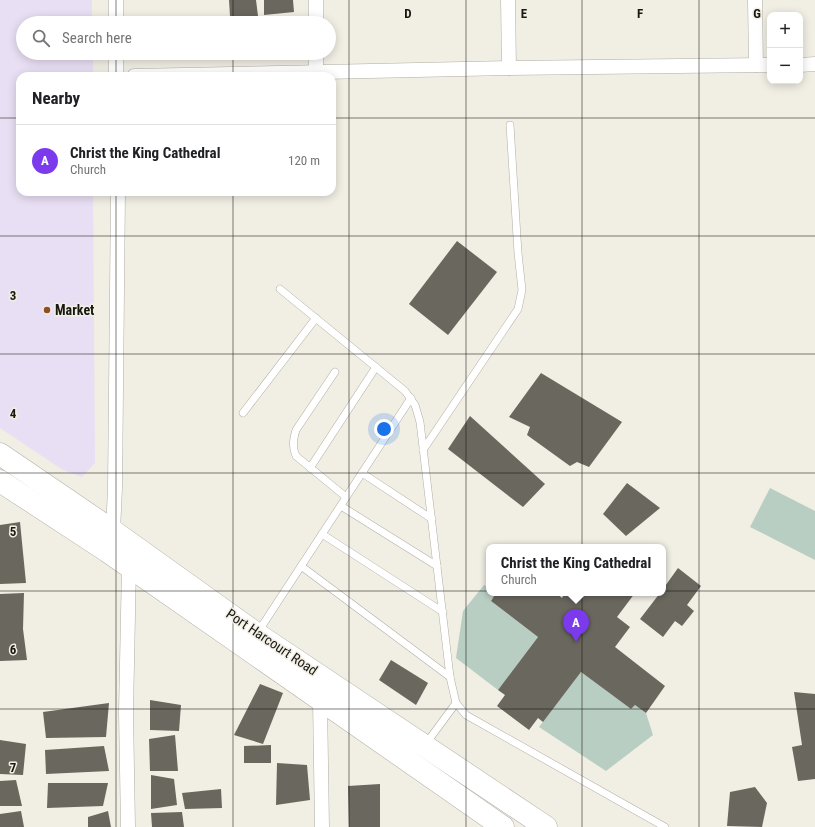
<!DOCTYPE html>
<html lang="en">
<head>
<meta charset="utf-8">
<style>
  :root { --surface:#fff; --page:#f2f2f2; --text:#202124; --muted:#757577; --line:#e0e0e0; --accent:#7c3aed }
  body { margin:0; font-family:"Roboto Condensed",sans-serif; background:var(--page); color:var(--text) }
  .controls { position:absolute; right:12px; top:12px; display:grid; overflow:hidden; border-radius:8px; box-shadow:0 2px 10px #0003 }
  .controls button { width:36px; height:36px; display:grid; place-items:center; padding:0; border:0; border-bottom:1px solid var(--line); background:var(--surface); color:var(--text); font:20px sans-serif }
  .you { position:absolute; left:384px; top:429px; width:14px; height:14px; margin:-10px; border:3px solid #fff; border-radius:50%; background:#1a73e8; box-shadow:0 0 0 6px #1a73e833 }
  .badge { display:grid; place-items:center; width:26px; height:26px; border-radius:50%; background:var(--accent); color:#fff; font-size:13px; font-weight:700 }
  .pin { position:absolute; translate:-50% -33px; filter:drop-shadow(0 1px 2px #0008) }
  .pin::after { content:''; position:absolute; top:21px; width:14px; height:12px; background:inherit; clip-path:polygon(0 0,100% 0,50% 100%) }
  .popup { position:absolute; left:486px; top:544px; width:180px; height:52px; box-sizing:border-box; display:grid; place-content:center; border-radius:8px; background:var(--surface); filter:drop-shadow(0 1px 3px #0005); font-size:13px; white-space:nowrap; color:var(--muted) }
  .popup b { font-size:15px; color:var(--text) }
  .popup::after { content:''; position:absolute; left:50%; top:100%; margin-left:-8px; border:8px solid transparent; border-top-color:var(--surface) }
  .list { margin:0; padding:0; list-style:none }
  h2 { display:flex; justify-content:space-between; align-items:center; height:52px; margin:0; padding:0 16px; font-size:17px }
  h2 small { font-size:13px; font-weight:400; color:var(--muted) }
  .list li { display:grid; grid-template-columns:26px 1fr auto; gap:12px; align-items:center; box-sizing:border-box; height:72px; padding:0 16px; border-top:1px solid var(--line) }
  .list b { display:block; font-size:15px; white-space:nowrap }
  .list p { margin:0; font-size:13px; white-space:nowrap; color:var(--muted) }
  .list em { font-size:13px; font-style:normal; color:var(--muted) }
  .icon { flex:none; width:22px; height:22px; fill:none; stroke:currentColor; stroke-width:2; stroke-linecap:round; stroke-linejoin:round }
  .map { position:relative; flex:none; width:815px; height:827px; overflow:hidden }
  .search { position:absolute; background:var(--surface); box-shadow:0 2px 10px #0003; left:16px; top:16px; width:320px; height:44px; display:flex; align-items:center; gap:10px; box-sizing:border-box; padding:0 14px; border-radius:22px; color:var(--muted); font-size:15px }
  .panel { position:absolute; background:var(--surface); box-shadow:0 2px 10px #0003; left:16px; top:72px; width:320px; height:124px; border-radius:12px }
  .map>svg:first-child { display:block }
  .commercial { fill:#e9dff4 }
  .green { fill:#b9cec3 }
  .building { fill:#6a675f }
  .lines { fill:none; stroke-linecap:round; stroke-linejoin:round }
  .lane-casing { stroke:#b1aea5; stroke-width:8 }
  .street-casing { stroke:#b1aea5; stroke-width:15 }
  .highway-casing { stroke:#b1aea5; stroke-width:23 }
  .lane { stroke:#fff; stroke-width:7 }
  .street { stroke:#fff; stroke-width:14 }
  .highway { stroke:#fff; stroke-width:22 }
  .grid { fill:none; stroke:#181713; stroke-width:1; stroke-opacity:0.55 }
  .poi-dot { fill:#924d23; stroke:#f1eee4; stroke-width:1.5 }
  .labels { text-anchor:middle; stroke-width:3; stroke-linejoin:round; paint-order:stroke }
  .poi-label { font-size:14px; font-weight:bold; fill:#181713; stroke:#f1eee4; text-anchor:start }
  .street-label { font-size:14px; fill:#181713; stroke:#f1eee4 }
  .grid-label { font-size:13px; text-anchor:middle; font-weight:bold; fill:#181713; stroke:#f1eee4; stroke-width:3; stroke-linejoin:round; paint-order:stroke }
</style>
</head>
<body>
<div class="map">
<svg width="815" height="827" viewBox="0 0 815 827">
  <rect width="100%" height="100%" fill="#f1eee4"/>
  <path class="commercial" d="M0,0H92V23H23V53H93V76H20V192H93L95,463L82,477L63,470L0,428Z"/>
  <g class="green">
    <path d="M770,488L815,511V560L750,527Z"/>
    <path d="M484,585L489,588V593H496L491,601L538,637L498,690L456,658L463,611Z"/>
    <path d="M581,672L631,709L635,705L646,713L653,735L606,771L539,727Z"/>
  </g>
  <g class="building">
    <path d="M229,0H256L258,16H230Z"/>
    <path d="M264,0H293L294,12L264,15Z"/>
    <path d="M275,20L300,21V23H275Z"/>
    <path d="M148,21H193L194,23H149Z"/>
    <path d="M457,241L497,272L448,335L409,304Z"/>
    <path d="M541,373L622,422L589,467L577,462L570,466L527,435L530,427L509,417Z"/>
    <path d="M470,416L545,484L523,507L448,449Z"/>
    <path d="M627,483L660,508L626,536L603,514Z"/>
    <path d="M20,522L26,583L0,584V525Z"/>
    <path d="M678,568L701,586L687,605L694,611L682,626L675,621L663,637L640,619L660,593H663V589Z"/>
    <path d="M24,593L23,629L27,660L0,661V594Z"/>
    <path d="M496,593H556L562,598L565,593H588L591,595L593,593H635L617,617L630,627L615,647L665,686L646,713L635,705L631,709L581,672L543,722L538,718L529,730L497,706L505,695L498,690L538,637L491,601Z"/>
    <path d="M391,660L428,683L416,705L379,680Z"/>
    <path d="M260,684L283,693L263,744L234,735Z"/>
    <path d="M794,692L815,694V779L798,781L792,747L802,745Z"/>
    <path d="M150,700L181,705L179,731L150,730Z"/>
    <path d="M109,703L106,737L46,738L43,712Z"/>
    <path d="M175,735L178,771H150L149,739Z"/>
    <path d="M0,740L26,744L23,775L0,774Z"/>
    <path d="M271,745V763H244V746Z"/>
    <path d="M104,746L109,771L46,774L45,750Z"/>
    <path d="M277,763L307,765L310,800L276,805Z"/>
    <path d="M151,775L174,779L177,805L151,809Z"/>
    <path d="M16,780L22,806H0V781Z"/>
    <path d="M48,783H108L103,806L47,808Z"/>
    <path d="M380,784V827H349L348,786Z"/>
    <path d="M755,787L767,803L762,827L727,826L730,792Z"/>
    <path d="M221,789L222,808L185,809L182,793Z"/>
    <path d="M21,811L24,827H0V814Z"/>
    <path d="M108,811L111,827H88V817Z"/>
    <path d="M182,812L184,827H152L151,813Z"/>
  </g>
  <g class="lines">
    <defs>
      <g id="lane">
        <path d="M280,289L405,391L415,405L420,422L450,677L456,703L466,715L665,827"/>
        <path d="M335,372L296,430C293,440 292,447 296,456L346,497"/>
        <path d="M243,413L316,318"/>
        <path d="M423,450L518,309L522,290L518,253L510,125"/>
        <path d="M310,468L376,367"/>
        <path d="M362,473L432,519"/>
        <path d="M341,506L437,566"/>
        <path d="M322,534L443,612"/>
        <path d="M301,566L450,677"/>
        <path d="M258,632L411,398"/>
        <path d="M425,745L456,703"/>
      </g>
      <g id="street">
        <path d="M116,0V23"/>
        <path d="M316,0V23"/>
        <path d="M508,0L509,68"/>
        <path d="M755,0L756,65"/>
        <path d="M116,53V76"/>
        <path d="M316,53V72"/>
        <path d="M800,65L815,64"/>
        <path d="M134,76L509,68L770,65"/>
        <path d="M111,537L113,531L115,488L118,192"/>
        <path d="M320,700L322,827"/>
        <path d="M128,827L126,712L129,566"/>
      </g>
      <g id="highway">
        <path d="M0,454L113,531L257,634L546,827"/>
        <path d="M0,481L107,551L503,827"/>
      </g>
    </defs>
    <use href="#lane" class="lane-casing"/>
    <use href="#street" class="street-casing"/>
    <use href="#highway" class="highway-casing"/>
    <use href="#lane" class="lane"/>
    <use href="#street" class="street"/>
    <use href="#highway" class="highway"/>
  </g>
  <path class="grid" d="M116,0V23M233,0V23M349,0V827M466,0V827M582,0V827M699,0V827M116,53V76M233,53V76M0,118H20M332,118H815M116,192V827M233,192V827M0,236H815M0,354H815M0,473H815M0,591H815M0,709H815"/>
  <circle class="poi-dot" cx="47" cy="310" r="4"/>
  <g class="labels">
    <g class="poi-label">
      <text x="55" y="315">Market</text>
    </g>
    <g class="street-label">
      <text transform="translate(272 642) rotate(34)" y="5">Port Harcourt Road</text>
    </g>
  </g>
  <g class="grid-label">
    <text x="408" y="18">D</text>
    <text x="524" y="18">E</text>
    <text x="640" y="18">F</text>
    <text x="757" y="18">G</text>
    <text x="13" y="300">3</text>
    <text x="13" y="418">4</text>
    <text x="13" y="536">5</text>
    <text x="13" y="654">6</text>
    <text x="13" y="772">7</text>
  </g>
</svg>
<div class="controls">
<button>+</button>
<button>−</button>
</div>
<div class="you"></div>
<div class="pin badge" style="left:576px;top:642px">A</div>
<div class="popup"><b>Christ the King Cathedral</b>Church</div>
<div class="search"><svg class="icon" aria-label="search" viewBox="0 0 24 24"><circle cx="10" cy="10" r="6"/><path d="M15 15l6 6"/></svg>Search here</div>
<section class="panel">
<h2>Nearby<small></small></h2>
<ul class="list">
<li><span class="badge">A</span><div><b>Christ the King Cathedral</b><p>Church</p></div><em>120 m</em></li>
</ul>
</section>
</div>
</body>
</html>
